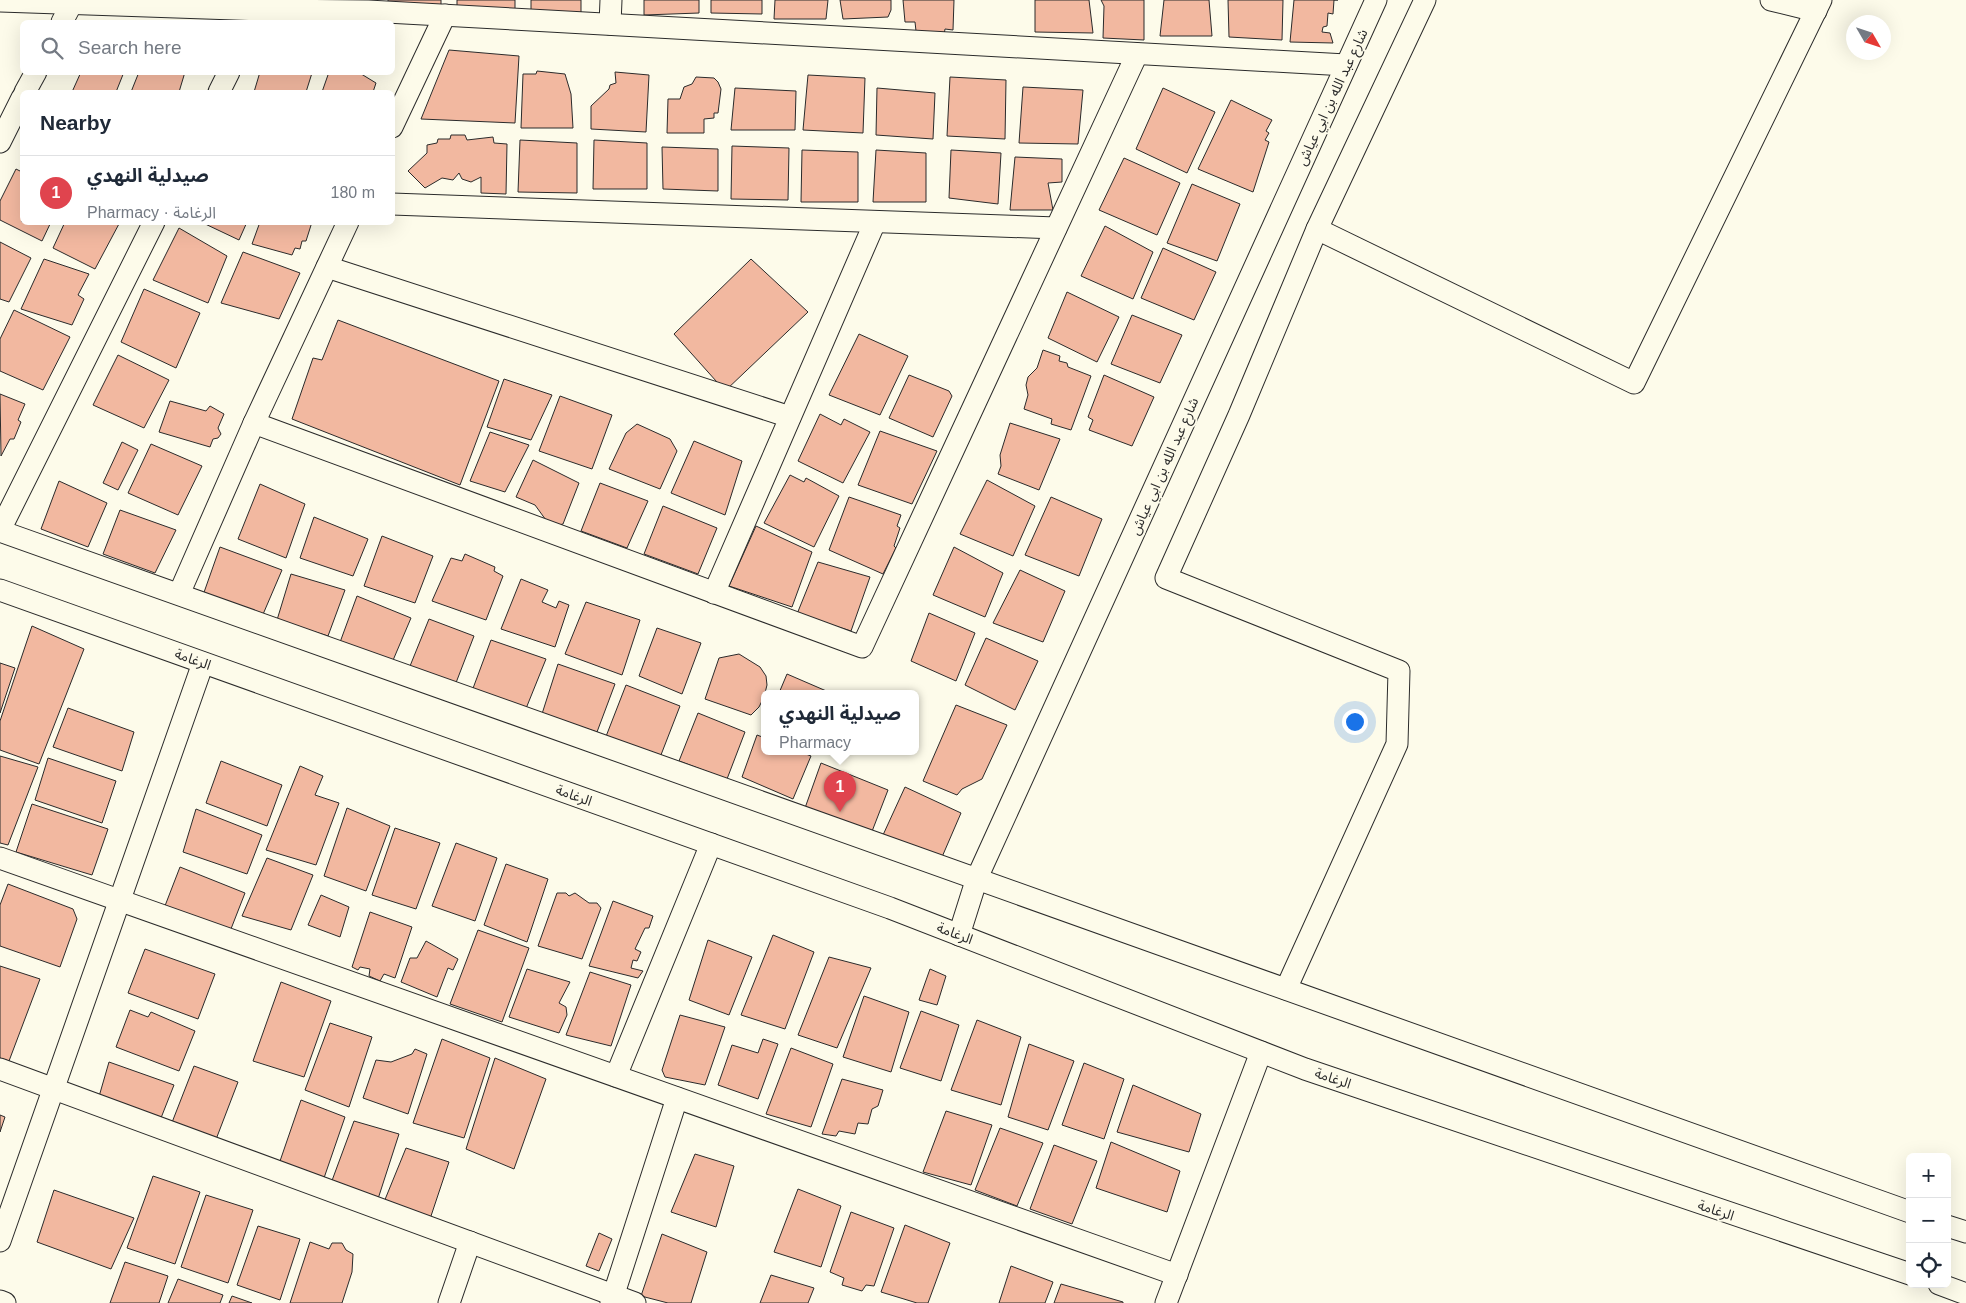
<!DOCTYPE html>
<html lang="en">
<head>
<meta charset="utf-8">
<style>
  :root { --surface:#fff; --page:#f6f6f7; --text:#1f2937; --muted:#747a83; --line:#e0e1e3; --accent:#c62828 }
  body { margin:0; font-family:Arial,"Noto Sans Arabic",sans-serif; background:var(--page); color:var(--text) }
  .controls { position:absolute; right:15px; bottom:15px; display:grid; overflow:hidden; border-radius:8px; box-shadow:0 5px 20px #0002 }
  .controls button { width:45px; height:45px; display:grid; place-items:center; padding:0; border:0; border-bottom:1px solid var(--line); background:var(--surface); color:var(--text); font:25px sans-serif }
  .compass { position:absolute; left:1846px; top:15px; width:45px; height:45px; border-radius:50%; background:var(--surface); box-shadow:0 5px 20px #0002; rotate:129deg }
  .you { position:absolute; left:1354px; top:721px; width:18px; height:18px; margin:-12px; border:4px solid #fff; border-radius:50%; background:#1a73e8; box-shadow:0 0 0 8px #1a73e833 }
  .badge { display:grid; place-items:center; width:32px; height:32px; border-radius:50%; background:var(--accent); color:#fff; font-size:16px; font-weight:700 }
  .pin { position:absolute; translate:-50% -41px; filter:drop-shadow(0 1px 2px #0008) }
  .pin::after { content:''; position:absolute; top:26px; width:18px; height:15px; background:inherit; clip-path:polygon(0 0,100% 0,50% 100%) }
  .popup { position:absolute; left:761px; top:690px; width:158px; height:65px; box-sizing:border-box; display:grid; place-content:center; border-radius:8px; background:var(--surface); filter:drop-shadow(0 1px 4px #0005); font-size:16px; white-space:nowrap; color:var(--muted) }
  .popup b { font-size:19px; color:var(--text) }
  .popup::after { content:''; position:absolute; left:50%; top:100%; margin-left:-10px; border:10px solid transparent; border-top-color:var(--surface) }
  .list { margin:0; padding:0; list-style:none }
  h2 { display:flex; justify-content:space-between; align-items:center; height:65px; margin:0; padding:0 20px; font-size:21px }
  h2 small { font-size:16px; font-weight:400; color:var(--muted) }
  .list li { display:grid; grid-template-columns:32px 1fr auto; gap:15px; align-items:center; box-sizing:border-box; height:70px; padding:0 20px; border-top:1px solid var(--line) }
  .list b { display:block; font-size:19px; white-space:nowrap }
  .list p { margin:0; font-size:16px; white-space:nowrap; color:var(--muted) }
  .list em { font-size:16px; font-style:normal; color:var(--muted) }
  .icon { flex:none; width:28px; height:28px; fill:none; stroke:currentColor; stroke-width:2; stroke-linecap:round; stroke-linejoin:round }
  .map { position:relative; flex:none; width:1966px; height:1303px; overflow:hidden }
  .search { position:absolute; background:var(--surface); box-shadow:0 5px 20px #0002; left:20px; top:20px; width:375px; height:55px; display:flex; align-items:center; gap:12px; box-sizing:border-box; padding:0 18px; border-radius:8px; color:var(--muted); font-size:19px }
  .panel { position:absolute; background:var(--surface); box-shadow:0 5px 20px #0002; left:20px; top:90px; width:375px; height:135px; border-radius:8px }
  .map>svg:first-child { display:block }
  .building { fill:#f2b8a0; stroke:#2b2b2b }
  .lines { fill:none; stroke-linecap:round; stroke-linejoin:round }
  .minor-casing { stroke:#2b2b2b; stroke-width:23 }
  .minor { stroke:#fdfbea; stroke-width:21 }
  .labels { text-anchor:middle; stroke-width:4; stroke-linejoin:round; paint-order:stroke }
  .street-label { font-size:14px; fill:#2b2b2b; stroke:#fdfbea }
</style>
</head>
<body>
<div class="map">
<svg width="1966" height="1303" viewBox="0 0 1966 1303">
  <rect width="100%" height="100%" fill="#fdfbea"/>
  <g class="building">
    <rect x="388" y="0" width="53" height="6"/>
    <path d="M457,0H515V9L457,10Z"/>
    <path d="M531,0H581V16L531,17Z"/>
    <path d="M644,0H699V13L644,15Z"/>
    <path d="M711,0H762V14L711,13Z"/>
    <path d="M775,0H828L826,19H774Z"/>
    <path d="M840,0H891V10L888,17L843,19Z"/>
    <path d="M903,0H954L953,30L945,29L944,35L916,31L915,22H905Z"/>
    <path d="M1035,0H1089L1093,33L1035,32Z"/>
    <path d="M1101,0H1144V40L1103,38L1104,6Z"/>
    <path d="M1164,0H1209L1212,36H1160Z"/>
    <path d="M1228,0H1283L1282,40L1229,37Z"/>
    <path d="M1294,0H1338H1334L1333,14L1328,13L1327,26L1323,27L1322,32L1330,33L1333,43L1290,42Z"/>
    <path d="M449,50L519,56L515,123L421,119Z"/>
    <path d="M537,71L565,74L571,94L573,128H521L523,74H536Z"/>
    <path d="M81,72H124L116,92H72Z"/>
    <path d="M139,72H185L179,92H131Z"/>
    <path d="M260,72H308L312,73L306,92H254Z"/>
    <path d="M329,72H358L376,83L373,92H322Z"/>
    <path d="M615,72L649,75L646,132L591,129V106L609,89L610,85L616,83Z"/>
    <path d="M808,75L865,78L863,133L803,130Z"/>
    <path d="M696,77L714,78L718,82L721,89L718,113H714V118L704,119V133H667L668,99H680L684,87L692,84Z"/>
    <path d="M950,77L1006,80L1005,139L947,136Z"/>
    <path d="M1023,87L1083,90L1078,144L1019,143Z"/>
    <path d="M735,88L796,91L795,130H731Z"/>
    <path d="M877,88L935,93L933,139L876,135Z"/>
    <path d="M1163,88L1215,112L1187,173L1136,149Z"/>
    <path d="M1231,100L1272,120L1266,131L1269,133L1265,140L1269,142L1253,192L1198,169Z"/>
    <path d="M451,135H465L467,140L493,137L494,143L507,144L506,194L481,193V177L471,182L462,179L459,173L453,180L442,178L425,188L408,171L427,153V145L437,143L438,139H450Z"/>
    <path d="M520,140L577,143V193L518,192Z"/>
    <path d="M594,140L647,143V189H593Z"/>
    <path d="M732,146L789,148L788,200L731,199Z"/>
    <path d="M662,147L718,149V191L663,189Z"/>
    <path d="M802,150L858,152V202H801Z"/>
    <path d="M876,150L926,153V202H873Z"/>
    <path d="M951,150L1001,153L998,204L949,198Z"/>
    <path d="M1015,157L1062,159V182L1048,183L1053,210H1010Z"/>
    <path d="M1124,158L1180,183L1157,235L1099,210Z"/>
    <path d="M16,169L22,172V222H51L42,241L0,220V201Z"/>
    <path d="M1192,184L1240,204L1217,261L1167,243Z"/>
    <path d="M65,222H120L95,269L53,248Z"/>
    <path d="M201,222H247L239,240Z"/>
    <path d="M260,222H312L306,241H302L300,249L295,248L292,255L252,244Z"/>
    <path d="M1105,226L1153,252L1133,299L1081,276Z"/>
    <path d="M179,228L227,256L208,303L153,280Z"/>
    <path d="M0,242L31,258L9,302L0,299Z"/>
    <path d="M1163,248L1216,272L1194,320L1141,298Z"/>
    <path d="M243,252L300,273L279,319L221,303Z"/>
    <path d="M44,259L89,274L78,295L84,299L72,325L21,309Z"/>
    <path d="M751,259L808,312L725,391L674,334Z"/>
    <path d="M144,289L200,313L176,368L121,342Z"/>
    <path d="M1067,292L1119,317L1097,362L1048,338Z"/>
    <path d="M14,310L70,337L43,390L0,371V339Z"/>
    <path d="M1132,315L1182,335L1160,383L1111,364Z"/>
    <path d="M338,320L499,381L460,485L292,419L313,358L322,360Z"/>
    <path d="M859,334L908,356L880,415L829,395Z"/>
    <path d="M1043,350L1060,356L1059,361L1067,363L1068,367L1091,376L1071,430L1051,424L1052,419L1024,409L1028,395L1026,385L1028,377L1037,368Z"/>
    <path d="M118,355L169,380L144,428L93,405Z"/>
    <path d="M909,375L949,391L952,396L933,437L889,418Z"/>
    <path d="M1104,375L1154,397L1132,446L1089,430L1093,420L1088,417Z"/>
    <path d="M504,379L552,395L531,440L487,427Z"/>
    <path d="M0,394L25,404L18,420L21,422L14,439H10L1,456Z"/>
    <path d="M560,396L612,415L592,469L539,451Z"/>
    <path d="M170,401L206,411L210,406L224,414L218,428L221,434L218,438L213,439L210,447L159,432Z"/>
    <path d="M820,414L841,425L844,419L870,432L843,483L798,461Z"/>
    <path d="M1010,423L1060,439L1039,490L998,474L1001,466L1000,455Z"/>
    <path d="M637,424L670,439L677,451L660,489L609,469L626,433Z"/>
    <path d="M880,431L937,451L912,504L858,485Z"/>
    <path d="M490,432L529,445L505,492L470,481Z"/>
    <path d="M694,441L742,461L725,515L671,493Z"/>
    <path d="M122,442L138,450L118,490L103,483Z"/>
    <path d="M151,444L202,466L178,515L128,493Z"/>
    <path d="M533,460L579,483L563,524L551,527L535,505L516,497Z"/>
    <path d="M790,475L804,482L806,478L839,496L814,547L764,523Z"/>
    <path d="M987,480L1035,506L1013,556L960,534Z"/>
    <path d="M59,481L107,503L88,547L41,529Z"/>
    <path d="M600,483L648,501L627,548L581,531Z"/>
    <path d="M260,484L305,504L286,558L238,539Z"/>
    <path d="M849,497L901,515L897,526L900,528L894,546L896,548L883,574L829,550Z"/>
    <path d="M1051,497L1102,519L1079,576L1025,555Z"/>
    <path d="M663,506L717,528L698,574L644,554Z"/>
    <path d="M120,510L176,530L155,573L103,554Z"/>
    <path d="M314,517L368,539L353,576L300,558Z"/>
    <path d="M756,526L812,552L792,607L729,586Z"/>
    <path d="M382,536L433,556L415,603L364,586Z"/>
    <path d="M220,547L282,570L261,619L202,598Z"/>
    <path d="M954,547L1003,573L985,617L933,595Z"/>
    <path d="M465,554L495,567L494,571L503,576L486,620L432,601L451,558L462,561Z"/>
    <path d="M818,562L870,577L851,631L797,614Z"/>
    <path d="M1020,570L1065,591L1043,642L993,623Z"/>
    <path d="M291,574L345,590L328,636L277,620Z"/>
    <path d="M521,579L548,590L542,602L556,608L559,601L569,605L555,647L501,629Z"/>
    <path d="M357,596L411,618L391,665L339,645Z"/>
    <path d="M586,602L640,620L622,675L565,654Z"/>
    <path d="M929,613L975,633L956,681L911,661Z"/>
    <path d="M429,619L474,636L454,688L408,671Z"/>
    <path d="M32,626L84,649L39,764L0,750V721Z"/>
    <path d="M657,628L701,643L682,694L639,676Z"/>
    <path d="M986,638L1038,661L1015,710L965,685Z"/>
    <path d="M491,640L546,659L525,711L472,691Z"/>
    <path d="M739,654L760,667L766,676L767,685L764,697L759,707L751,715L705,699L719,658Z"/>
    <path d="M0,663L15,668L0,713Z"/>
    <path d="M558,664L615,684L597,732L554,718L541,717Z"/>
    <path d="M787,674L831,693H779Z"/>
    <path d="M626,685L680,706L659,760L605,739Z"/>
    <path d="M956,705L1007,725L982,779L962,789L957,795L923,781Z"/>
    <path d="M68,708L134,732L122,771L53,747Z"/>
    <path d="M698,713L745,732L727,779L679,761Z"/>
    <path d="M757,735L765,738V751H798L811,756L793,799L742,777Z"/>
    <path d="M0,756L38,767L8,845L0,843Z"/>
    <path d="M48,758L116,781L102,823L35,800Z"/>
    <path d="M221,761L282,785L267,826L206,803Z"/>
    <path d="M821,763L888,790L871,834L805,808Z"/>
    <path d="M300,766L323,776L315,795L339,803L316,865L266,850Z"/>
    <path d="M905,787L961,813L942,857L883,835Z"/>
    <path d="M32,804L108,829L92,875L16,852Z"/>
    <path d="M347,808L390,826L366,891L324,876Z"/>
    <path d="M196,809L262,835L247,874L183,852Z"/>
    <path d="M395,828L440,843L416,909L372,895Z"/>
    <path d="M456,843L497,858L475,921L432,906Z"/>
    <path d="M267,858L313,875L291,930L242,916Z"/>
    <path d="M506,864L548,879L527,942L484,925Z"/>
    <path d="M180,867L245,893L229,934L163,911Z"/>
    <path d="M8,884L73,909L77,919L60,967L0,946V905Z"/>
    <path d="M557,893H566L569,896L575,893L589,903H597L601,908L582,959L538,946Z"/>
    <path d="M321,895L349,907L340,937L308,925Z"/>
    <path d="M613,901L653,916L649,928H645L635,949L641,952L637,961L633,960L631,968L643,971L638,978L589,966Z"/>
    <path d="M370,912L412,927L395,978L384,974L380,981L369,976L370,969L360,967L358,970L352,967Z"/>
    <path d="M478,930L529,948L502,1022L450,1004Z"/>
    <path d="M773,935L814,952L785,1029L741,1015Z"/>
    <path d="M708,940L752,957L729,1015L689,1000Z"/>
    <path d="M426,941L458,959L453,970L448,968L437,997L401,982L410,958H417Z"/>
    <path d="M145,949L215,974L198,1019L128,993Z"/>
    <path d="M829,957L871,968L837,1048L798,1035Z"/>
    <path d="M0,966L40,979L9,1061L0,1058Z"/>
    <path d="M527,969L570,982L559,1003L566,1007L567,1015L559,1033L509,1017Z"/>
    <path d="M930,969L946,976L937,1005L919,1000Z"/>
    <path d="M590,972L631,985L611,1046L566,1035Z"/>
    <path d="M281,982L331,1001L304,1077L253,1061Z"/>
    <path d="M864,996L909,1012L891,1072L843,1057Z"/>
    <path d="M130,1010L148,1017L151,1012L195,1031L179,1071L116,1047Z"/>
    <path d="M921,1011L959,1025L941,1081L900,1068Z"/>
    <path d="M680,1015L725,1027L705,1085L665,1077L662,1070Z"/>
    <path d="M977,1020L1021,1037L1001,1105L951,1090Z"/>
    <path d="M330,1023L372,1037L349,1107L305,1090Z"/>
    <path d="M442,1039L490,1058L464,1138L413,1123Z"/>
    <path d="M763,1039L778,1044L758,1099L718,1085L732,1045L758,1053Z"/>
    <path d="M1029,1044L1074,1061L1048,1130L1008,1117Z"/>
    <path d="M791,1048L833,1064L811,1127L766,1114Z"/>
    <path d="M415,1049L427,1054L408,1114L363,1098L376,1060L391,1062L412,1054Z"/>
    <path d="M495,1058L546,1079L514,1169L466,1149Z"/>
    <path d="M109,1062L174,1085L159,1123L98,1100Z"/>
    <path d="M1084,1063L1124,1079L1104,1139L1062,1125Z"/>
    <path d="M194,1066L238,1082L215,1142L171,1125Z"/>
    <path d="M842,1079L883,1090L878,1106L872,1109L868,1124L858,1123L855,1134L839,1131L836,1136L822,1134Z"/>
    <path d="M1133,1085L1201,1114L1189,1152L1117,1132Z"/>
    <path d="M301,1100L345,1117L324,1178L279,1164Z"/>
    <path d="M946,1111L992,1125L971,1185L923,1172Z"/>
    <path d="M0,1115L5,1117L0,1132Z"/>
    <path d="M354,1121L399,1134L377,1202L330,1186Z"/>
    <path d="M1000,1128L1043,1143L1017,1206L975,1190Z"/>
    <path d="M1111,1142L1180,1171L1167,1212L1096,1188Z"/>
    <path d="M1054,1145L1097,1161L1072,1224L1030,1209Z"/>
    <path d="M406,1148L449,1162L430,1219L384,1202Z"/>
    <path d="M695,1154L734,1166L716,1227L671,1212Z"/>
    <path d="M153,1176L200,1192L175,1264L127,1248Z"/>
    <path d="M798,1189L841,1206L821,1267L774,1252Z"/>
    <path d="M54,1190L134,1218L111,1269L37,1242Z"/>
    <path d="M206,1195L253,1210L228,1283L181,1267Z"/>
    <path d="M851,1212L894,1228L874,1286L866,1285L862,1291L842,1285L844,1278L830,1272Z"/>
    <path d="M905,1225L950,1243L928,1303H917L881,1292Z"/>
    <path d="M258,1226L300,1239L280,1300L237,1285Z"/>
    <path d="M599,1233L612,1239L599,1271L586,1266Z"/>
    <path d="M662,1234L707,1252L691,1303H668L641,1296Z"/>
    <path d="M310,1242L329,1249L332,1243H342L346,1250L353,1254L352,1272L342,1303H290Z"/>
    <path d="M125,1262L168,1276L159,1303H110Z"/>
    <path d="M1011,1266L1053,1282L1045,1303H999Z"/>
    <path d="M771,1275L814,1288L808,1303H760Z"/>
    <path d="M178,1279L223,1295L220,1303H168Z"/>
    <path d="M1061,1284L1123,1302V1303H1054Z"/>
    <path d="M232,1296L252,1303H229Z"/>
  </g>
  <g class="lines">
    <defs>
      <g id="minor">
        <path d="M1771,0L1816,11"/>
        <path d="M0,1L261,10L368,11L1346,65"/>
        <path d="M62,22L72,3"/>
        <path d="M610,24L611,0"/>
        <path d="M25,92L36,72"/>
        <path d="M219,92L229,72"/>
        <path d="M392,127L445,15"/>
        <path d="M0,142L22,98"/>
        <path d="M392,204L1056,228"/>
        <path d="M1317,229L1634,383L1821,0"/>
        <path d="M327,267L790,417"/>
        <path d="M254,423L862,647L1137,54"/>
        <path d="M0,530L154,222"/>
        <path d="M0,531C637,757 1273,985 1910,1212"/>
        <path d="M0,590L890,908L1305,1069L1910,1274"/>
        <path d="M714,593L875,222"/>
        <path d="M179,594L254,423L348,222"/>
        <path d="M0,858L1177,1275"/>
        <path d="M959,935L977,878L1376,0"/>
        <path d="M1286,989L1397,744L1399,671L1166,578L1239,415L1317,229L1425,0"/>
        <path d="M0,1069L635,1303"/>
        <path d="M616,1076L711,844"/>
        <path d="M1947,1226L1966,1232"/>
        <path d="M0,1241L203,663"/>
        <path d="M1939,1284L1966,1294"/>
        <path d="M0,1301L5,1303"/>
        <path d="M449,1303L470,1242"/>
        <path d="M611,1303L677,1098"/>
        <path d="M1166,1303L1261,1052"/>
      </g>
    </defs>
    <use href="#minor" class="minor-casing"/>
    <use href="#minor" class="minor"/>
  </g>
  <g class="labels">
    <g class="street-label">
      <text transform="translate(1332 97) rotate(-65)" y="5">شارع عبد الله بن ابي عياش</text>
      <text transform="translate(1164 466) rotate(-66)" y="5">شارع عبد الله بن ابي عياش</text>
      <text transform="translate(193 659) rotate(20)" y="5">الرغامة</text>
      <text transform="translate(574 795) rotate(20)" y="5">الرغامة</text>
      <text transform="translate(955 933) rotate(21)" y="5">الرغامة</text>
      <text transform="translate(1333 1078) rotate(19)" y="5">الرغامة</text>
      <text transform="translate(1716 1210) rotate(19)" y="5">الرغامة</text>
    </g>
  </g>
</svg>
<div class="controls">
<button>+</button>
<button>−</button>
<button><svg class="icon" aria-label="locate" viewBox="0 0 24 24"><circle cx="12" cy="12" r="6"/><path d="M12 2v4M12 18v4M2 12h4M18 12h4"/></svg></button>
</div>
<svg class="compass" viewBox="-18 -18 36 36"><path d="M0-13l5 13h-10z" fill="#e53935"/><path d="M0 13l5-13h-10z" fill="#747a83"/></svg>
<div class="you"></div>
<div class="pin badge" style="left:840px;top:812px;background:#e0444e">1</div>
<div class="popup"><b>صيدلية النهدي</b>Pharmacy</div>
<div class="search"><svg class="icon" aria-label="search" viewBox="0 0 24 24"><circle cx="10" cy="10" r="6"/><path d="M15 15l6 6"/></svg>Search here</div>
<section class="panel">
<h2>Nearby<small></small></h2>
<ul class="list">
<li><span class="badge" style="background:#e0444e">1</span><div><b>صيدلية النهدي</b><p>Pharmacy · الرغامة</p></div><em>180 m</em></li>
</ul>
</section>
</div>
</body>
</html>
